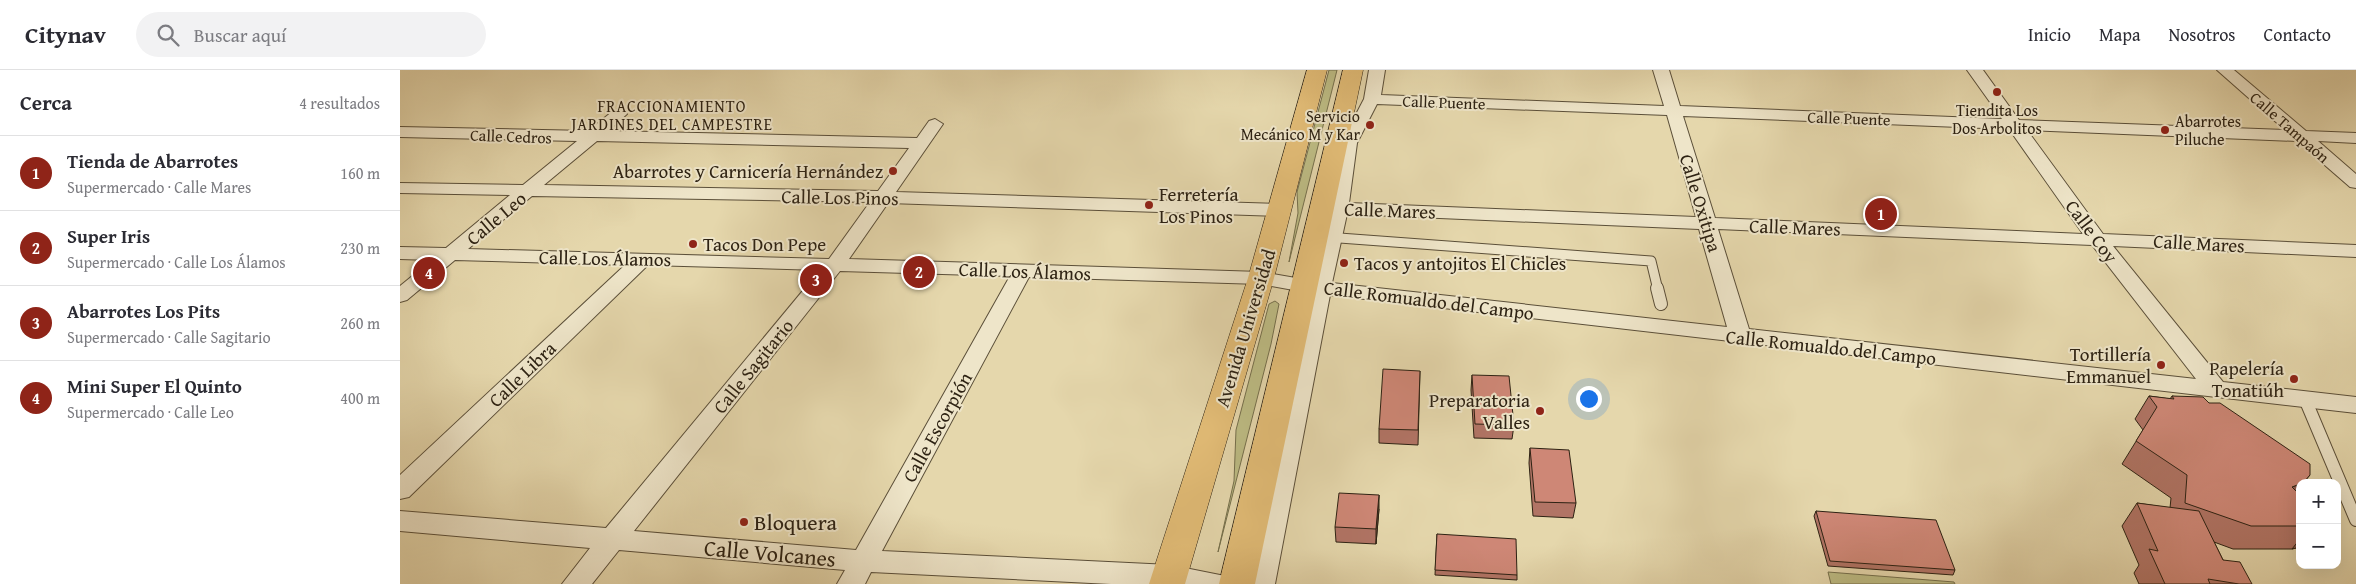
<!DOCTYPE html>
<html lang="es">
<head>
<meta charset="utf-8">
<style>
  :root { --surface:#fff; --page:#f2f2f3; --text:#2b2b33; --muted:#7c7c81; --line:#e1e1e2; --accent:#8f2418 }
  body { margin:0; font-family:"Gentium Book Plus",serif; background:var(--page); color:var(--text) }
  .controls { position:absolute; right:15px; bottom:15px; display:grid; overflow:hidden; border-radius:10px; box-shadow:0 5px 20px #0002 }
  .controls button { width:45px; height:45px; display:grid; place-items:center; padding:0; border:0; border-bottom:1px solid var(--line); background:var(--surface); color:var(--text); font:25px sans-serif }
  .you { position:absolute; left:1188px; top:328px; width:18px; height:18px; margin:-12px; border:4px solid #fff; border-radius:50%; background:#1a73e8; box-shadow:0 0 0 8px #1a73e833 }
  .badge { display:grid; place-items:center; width:32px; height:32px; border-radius:50%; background:var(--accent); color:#fff; font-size:16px; font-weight:700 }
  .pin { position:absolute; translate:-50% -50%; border:2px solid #fff; box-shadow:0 1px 5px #0006 }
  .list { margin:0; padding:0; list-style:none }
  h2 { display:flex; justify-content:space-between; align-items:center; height:65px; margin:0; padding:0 20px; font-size:21px }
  h2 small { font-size:16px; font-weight:400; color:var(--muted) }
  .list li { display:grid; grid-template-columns:32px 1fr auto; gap:15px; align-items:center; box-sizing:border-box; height:75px; padding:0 20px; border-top:1px solid var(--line) }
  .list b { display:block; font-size:19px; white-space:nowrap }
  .list p { margin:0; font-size:16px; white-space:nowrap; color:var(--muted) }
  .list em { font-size:16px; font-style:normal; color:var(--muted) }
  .icon { flex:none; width:28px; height:28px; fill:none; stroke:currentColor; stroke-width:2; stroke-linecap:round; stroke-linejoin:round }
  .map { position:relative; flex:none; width:1956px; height:514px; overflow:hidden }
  header { display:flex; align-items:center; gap:30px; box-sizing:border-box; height:70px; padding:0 25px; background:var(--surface); border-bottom:1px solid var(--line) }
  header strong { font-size:24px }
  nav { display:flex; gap:28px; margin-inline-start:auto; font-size:18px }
  .search { width:350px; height:45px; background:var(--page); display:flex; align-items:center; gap:12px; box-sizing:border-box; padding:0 18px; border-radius:28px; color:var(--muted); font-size:19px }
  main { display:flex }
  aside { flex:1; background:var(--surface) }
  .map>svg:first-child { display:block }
  .green { fill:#bdbc84; stroke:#756f4c }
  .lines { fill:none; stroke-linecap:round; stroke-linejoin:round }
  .service-far1-casing { stroke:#5b4f39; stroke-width:11 }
  .service-casing { stroke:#5b4f39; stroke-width:14 }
  .minor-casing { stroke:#5b4f39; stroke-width:2 }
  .primary-casing { stroke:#2d2213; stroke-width:1 }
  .service-far1 { stroke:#eee5c9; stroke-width:9 }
  .service { stroke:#eee5c9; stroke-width:12 }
  .minor { fill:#eee5c9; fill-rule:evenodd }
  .primary { fill:#e2bc76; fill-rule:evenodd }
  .wall { fill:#b17465; stroke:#2d2213 }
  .shaded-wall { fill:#905e53; stroke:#2d2213 }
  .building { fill:#ce8776; stroke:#2d2213 }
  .poi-dot { fill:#8f2418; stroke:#eee5c9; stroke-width:2 }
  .labels { text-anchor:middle; stroke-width:4; stroke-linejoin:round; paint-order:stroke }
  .far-street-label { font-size:16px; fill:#2d2213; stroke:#eee5c9 }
  .far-neighbourhood-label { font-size:16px; letter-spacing:1px; fill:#2d2213; stroke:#eee5c9 }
  .far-poi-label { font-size:16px; fill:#2d2213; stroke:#eee5c9 }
  .poi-label { font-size:19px; fill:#2d2213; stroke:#eee5c9; text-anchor:end }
  .street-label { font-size:19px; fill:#2d2213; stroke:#eee5c9 }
  .near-poi-label { font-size:22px; fill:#2d2213; stroke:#eee5c9; text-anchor:start }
  .near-street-label { font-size:22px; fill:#2d2213; stroke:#eee5c9 }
</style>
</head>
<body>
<header>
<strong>Citynav</strong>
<div class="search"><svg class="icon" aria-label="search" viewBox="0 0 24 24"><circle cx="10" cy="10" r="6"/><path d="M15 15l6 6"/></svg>Buscar aquí</div>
<nav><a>Inicio</a><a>Mapa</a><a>Nosotros</a><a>Contacto</a></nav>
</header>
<main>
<aside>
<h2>Cerca<small>4 resultados</small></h2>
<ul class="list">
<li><span class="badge">1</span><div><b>Tienda de Abarrotes</b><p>Supermercado · Calle Mares</p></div><em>160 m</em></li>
<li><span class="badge">2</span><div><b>Super Iris</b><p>Supermercado · Calle Los Álamos</p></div><em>230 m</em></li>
<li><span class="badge">3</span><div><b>Abarrotes Los Pits</b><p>Supermercado · Calle Sagitario</p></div><em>260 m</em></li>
<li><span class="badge">4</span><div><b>Mini Super El Quinto</b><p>Supermercado · Calle Leo</p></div><em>400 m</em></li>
</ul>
</aside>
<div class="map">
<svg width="1956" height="514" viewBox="0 0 1956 514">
  <rect width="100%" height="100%" fill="#e5d7ac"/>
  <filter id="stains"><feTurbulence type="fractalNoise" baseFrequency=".004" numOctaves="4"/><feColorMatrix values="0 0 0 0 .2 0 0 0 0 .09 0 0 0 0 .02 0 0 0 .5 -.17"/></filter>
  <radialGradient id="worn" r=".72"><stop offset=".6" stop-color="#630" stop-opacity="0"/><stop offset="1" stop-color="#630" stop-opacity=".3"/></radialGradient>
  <g class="green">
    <path d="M929,0H937L889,192L898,143L897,122Z"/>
    <path d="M875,231L879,234L871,274L818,482L834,411L836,360L869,234Z"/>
    <path d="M1428,502L1554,512L1555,514H1431Z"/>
  </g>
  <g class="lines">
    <defs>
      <path id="service-far1" d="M926,167L1251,191L1258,220"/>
      <g id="service">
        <path d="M1257,218L1261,234"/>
        <path d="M1905,329L1956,450"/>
      </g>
      <path id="minor" d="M969,0H985L981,25L1264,36L1253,0H1269L1280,36L1602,49L1567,0H1583L1619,50L1885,60L1817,0H1834L1906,61L1956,63V73L1918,71L1956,104V118L1950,117L1897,71L1627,60L1703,164L1956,175V187L1713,176L1823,312L1956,327V343L930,225L875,514H847L910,223L861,214L629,207L482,481L770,495L825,506L829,514H711L471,502L465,514H437L445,500L219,480L192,514H162L190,478L0,461V441L206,458L420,200L248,195L9,427L0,429V405L225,195L55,190L7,230L0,232V216L32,190L0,189V177L46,178L110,125L0,123V113L123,115L177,71L0,67V57L188,61L213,41L219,39L227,44L208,61L517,68L529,51L535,49L543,54L496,122L880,134L887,136L889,140L887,144L880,146L488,133L449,189L861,202L913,211L929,143L917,141L914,137L917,133L930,132L941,73L964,29ZM977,34L1267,45L1296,147L949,133L957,73ZM1283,46L1609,59L1683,164L1315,148ZM197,71L509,78L478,121L144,115ZM132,126L470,132L429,189L68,179ZM947,144L1299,159L1327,257L932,213ZM1318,159L1692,175L1796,309L1349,259ZM440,201L610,206L456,480L234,461Z"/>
      <g id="primary">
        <path d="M907,0H927L874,208L785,514H749L848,208Z"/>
        <path d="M943,0H963L855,514H819Z"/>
      </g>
    </defs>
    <use href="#service-far1" class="service-far1-casing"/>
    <use href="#service" class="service-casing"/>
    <use href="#minor" class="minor-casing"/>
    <use href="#primary" class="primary-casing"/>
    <use href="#service-far1" class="service-far1"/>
    <use href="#service" class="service"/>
    <use href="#minor" class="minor"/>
    <use href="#primary" class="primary"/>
  </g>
  <g class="wall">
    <path d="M1020,301L1018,375L979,373V359Z"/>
    <path d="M1072,305L1114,355L1112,369L1074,368L1071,320Z"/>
    <path d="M1749,326L1770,329L1772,326L1809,333L1910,405L1903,413H1900V417L1897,421L1900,456V477L1892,479H1833L1814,472L1823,490L1852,514H1739L1734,503L1739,495L1722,456L1737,433L1770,438L1771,428L1722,394L1743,360L1735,349Z"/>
    <path d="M1130,378L1176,433L1173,448L1133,446L1129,393Z"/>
    <path d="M979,439L976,474L936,472L935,457Z"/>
    <path d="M1416,441L1555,500L1553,505L1428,496L1414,446Z"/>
    <path d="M1037,464L1117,505V510L1035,505Z"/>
  </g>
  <g class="shaded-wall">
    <path d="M1900,414V417L1892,428V417Z"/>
    <path d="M979,425V439L976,474V459Z"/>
    <path d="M1900,469V477L1892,479Z"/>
  </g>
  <g class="building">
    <path d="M983,299L1020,301L1018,360L979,359Z"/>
    <path d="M1072,305L1109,306L1114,355L1075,354Z"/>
    <path d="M1749,326L1774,329L1772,326L1803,327L1809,333H1820L1910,394V405L1903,413H1900V414L1892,417L1900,425V456H1851L1785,433L1787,405L1736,371L1757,337Z"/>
    <path d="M1130,378L1169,380L1176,433L1135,432Z"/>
    <path d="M939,423L979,425L976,459L935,457Z"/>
    <path d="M1737,433L1799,441L1823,490L1840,492L1852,514H1839L1808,509L1810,514H1765L1749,479L1758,481Z"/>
    <path d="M1416,441L1536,450L1555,500L1430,491Z"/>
    <path d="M1037,464L1116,469L1117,505L1035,500Z"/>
  </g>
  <g class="poi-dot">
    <circle cx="1597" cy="22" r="5"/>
    <circle cx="970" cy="55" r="5"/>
    <circle cx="1765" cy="60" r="5"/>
    <circle cx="493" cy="101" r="5"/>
    <circle cx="749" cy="135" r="5"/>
    <circle cx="293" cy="174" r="5"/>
    <circle cx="944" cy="193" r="5"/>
    <circle cx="1761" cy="295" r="5"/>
    <circle cx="1894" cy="309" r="5"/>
    <circle cx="1140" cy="341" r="5"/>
    <circle cx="344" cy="452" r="5"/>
  </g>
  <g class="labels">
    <g class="far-street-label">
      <text transform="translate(1044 32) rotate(2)" y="6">Calle Puente</text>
      <text transform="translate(1449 48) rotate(2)" y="6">Calle Puente</text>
      <text transform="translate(1890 57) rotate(41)" y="6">Calle Tampaón</text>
      <text transform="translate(111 66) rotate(2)" y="6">Calle Cedros</text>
    </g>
    <g class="far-neighbourhood-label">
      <text x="272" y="42">FRACCIONAMIENTO<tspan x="272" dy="18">JARDINES DEL CAMPESTRE</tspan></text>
    </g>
    <g class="far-poi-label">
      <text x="1597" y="46">Tiendita Los<tspan x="1597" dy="18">Dos Arbolitos</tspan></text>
      <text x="960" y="52" text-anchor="end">Servicio<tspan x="960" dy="18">Mecánico M y Kar</tspan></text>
      <text x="1775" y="57" text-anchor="start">Abarrotes<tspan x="1775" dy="18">Piluche</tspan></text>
    </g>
    <g class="poi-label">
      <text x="483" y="108">Abarrotes y Carnicería Hernández</text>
      <text x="759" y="131" text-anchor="start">Ferretería<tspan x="759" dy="22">Los Pinos</tspan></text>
      <text x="303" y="181" text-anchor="start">Tacos Don Pepe</text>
      <text x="954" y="200" text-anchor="start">Tacos y antojitos El Chicles</text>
      <text x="1751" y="291">Tortillería<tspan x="1751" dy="22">Emmanuel</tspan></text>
      <text x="1884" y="305">Papelería<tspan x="1884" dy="22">Tonatiúh</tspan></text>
      <text x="1130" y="337">Preparatoria<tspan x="1130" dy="22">Valles</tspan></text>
    </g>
    <g class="street-label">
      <text transform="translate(440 127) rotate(1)" y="7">Calle Los Pinos</text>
      <text transform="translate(1301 133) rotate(73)" y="7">Calle Oxitipa</text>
      <text transform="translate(990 140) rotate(2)" y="7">Calle Mares</text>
      <text transform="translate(96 148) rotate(-40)" y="7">Calle Leo</text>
      <text transform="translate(1395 157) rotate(2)" y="7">Calle Mares</text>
      <text transform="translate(1692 161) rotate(53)" y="7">Calle Coy</text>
      <text transform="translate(1799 173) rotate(3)" y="7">Calle Mares</text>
      <text transform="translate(205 188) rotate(1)" y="7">Calle Los Álamos</text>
      <text transform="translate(625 201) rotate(2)" y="7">Calle Los Álamos</text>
      <text transform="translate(1029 230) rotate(7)" y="7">Calle Romualdo del Campo</text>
      <text transform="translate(845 258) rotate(-73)" y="7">Avenida Universidad</text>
      <text transform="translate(1431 277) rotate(6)" y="7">Calle Romualdo del Campo</text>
      <text transform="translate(353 296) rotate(-51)" y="7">Calle Sagitario</text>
      <text transform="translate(122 304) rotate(-44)" y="7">Calle Libra</text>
      <text transform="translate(537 357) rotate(-61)" y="7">Calle Escorpión</text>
    </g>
    <g class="near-poi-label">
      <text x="354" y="460">Bloquera</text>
    </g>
    <g class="near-street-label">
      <text transform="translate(370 483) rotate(5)" y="8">Calle Volcanes</text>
    </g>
  </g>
  <rect width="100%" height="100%" filter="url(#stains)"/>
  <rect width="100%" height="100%" fill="url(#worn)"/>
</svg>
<div class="controls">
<button>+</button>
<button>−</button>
</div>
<div class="you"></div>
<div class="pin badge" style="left:1481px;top:144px">1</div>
<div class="pin badge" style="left:519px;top:202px">2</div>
<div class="pin badge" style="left:416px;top:210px">3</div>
<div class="pin badge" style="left:29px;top:203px">4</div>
</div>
</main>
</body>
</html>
